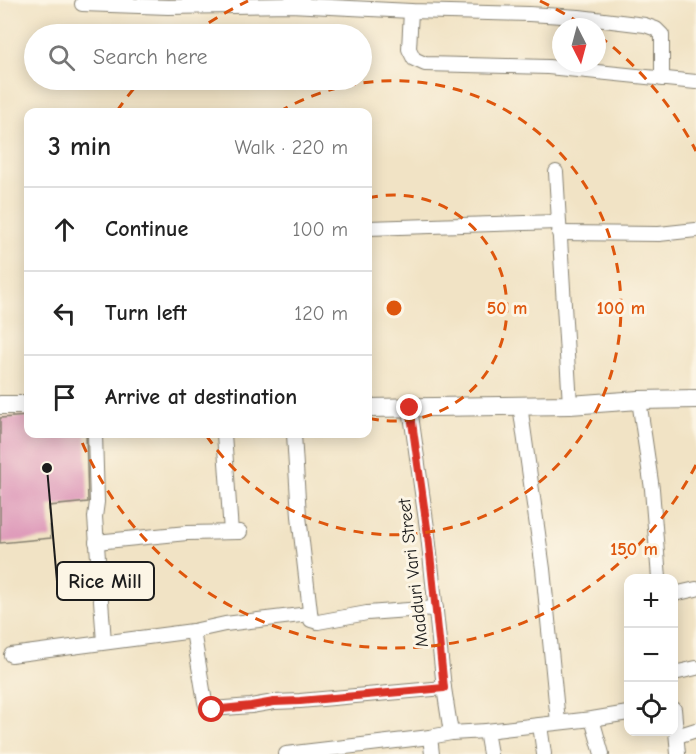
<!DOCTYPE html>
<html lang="en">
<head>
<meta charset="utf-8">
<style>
  :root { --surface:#fff; --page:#f2f2f2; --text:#222; --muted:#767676; --line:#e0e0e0 }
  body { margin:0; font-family:"Comic Neue",sans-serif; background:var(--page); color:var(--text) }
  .controls { position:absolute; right:18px; bottom:18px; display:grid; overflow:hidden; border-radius:12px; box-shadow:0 3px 15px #0003 }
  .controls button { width:54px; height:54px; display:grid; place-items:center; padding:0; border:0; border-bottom:2px solid var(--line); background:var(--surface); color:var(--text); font:30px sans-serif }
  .compass { position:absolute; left:552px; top:18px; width:54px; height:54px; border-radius:50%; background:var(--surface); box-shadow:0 3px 15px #0003; rotate:174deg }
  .stop { position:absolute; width:18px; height:18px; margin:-14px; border:4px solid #d93025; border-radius:50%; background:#fff }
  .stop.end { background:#d93025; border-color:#fff; box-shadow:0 2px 6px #0008 }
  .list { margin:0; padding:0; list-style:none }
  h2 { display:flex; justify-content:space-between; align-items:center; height:78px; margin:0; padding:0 24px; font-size:26px }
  h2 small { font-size:20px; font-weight:400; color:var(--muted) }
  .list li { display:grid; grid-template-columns:39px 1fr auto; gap:18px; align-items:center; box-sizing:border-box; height:84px; padding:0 24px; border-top:2px solid var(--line) }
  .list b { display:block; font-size:22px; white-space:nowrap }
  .list em { font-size:20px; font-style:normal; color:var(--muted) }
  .icon { flex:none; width:33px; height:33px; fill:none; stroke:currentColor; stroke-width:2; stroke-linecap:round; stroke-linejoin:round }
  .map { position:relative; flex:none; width:696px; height:754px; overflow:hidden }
  .search { position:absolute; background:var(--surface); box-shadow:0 3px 15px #0003; left:24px; top:24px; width:348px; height:66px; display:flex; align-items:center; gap:15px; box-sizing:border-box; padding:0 21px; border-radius:33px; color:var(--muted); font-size:22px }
  .panel { position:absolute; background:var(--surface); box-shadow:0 3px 15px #0003; left:24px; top:108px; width:348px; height:330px; border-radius:12px }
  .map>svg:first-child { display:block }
  .building { fill:#dd96b8 }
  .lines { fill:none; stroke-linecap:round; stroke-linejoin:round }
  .street-casing { stroke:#868070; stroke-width:16 }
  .secondary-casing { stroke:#868070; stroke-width:20 }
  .street { stroke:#fff; stroke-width:14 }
  .secondary { stroke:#fff; stroke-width:18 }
  .route { stroke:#d93025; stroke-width:8 }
  .ring { fill:none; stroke:#de560d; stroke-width:3; stroke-dasharray:10 8 }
  .labels { text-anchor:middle; stroke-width:6; stroke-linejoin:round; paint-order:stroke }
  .street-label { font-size:18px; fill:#1c1c1c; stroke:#fcf5e5 }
  .centre { fill:#de560d; stroke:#fcf5e5; stroke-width:3 }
  .ring-label { font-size:18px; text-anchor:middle; font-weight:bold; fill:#de560d; stroke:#fcf5e5; stroke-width:6; stroke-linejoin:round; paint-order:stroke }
  .leader { fill:none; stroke:#1c1c1c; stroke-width:2 }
  .callout-dot { fill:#1c1c1c; stroke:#fcf5e5; stroke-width:2 }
  .callout { fill:#fcf5e5; stroke:#1c1c1c; stroke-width:2 }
  .callout-label { font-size:20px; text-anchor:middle; font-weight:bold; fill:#1c1c1c }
</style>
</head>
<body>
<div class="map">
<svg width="696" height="754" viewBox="0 0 696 754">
  <rect width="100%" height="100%" fill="#fcf5e5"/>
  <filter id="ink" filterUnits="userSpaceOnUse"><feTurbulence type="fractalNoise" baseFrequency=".0167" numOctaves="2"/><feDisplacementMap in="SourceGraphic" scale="12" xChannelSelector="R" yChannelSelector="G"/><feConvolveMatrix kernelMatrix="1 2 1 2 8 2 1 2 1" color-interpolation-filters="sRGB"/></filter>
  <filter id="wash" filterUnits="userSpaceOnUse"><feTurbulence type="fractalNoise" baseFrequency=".008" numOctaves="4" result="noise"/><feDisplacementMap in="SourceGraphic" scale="24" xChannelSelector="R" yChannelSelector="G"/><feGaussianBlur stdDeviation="1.35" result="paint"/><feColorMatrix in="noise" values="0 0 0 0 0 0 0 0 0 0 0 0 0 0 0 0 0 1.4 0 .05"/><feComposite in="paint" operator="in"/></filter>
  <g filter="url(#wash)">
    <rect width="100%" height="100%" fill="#f1e3c5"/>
    <g id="blocks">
      <path class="building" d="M28,416V434H86L88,502L49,506L51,538L0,543V418Z"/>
    </g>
  </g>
  <g filter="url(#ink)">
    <use href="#blocks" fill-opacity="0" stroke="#868070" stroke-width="1.5"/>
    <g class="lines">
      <defs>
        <g id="street">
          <path d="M82,4L168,7L290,5L411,11L529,14L579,17L645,25L656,29L662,35V79"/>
          <path d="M411,11L409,49L414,59L425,64L548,67L696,82"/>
          <path d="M556,172L570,405"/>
          <path d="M368,228L558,222"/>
          <path d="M559,233L659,234L696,230"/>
          <path d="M639,400L652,489L659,578"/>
          <path d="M520,405L543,569L558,722"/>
          <path d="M410,408L428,535L444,688L451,733"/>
          <path d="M95,434L97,502L95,517L104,642"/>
          <path d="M224,434L231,532"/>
          <path d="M294,434L299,516L311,620L318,622L367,613L436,608"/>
          <path d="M96,542L187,533L240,532"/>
          <path d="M674,594L696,589"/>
          <path d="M193,631L205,702L207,708L212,709L251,706L274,702L300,701L444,688"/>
          <path d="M11,655L193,631L225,624L309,614"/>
          <path d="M674,673L696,668"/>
          <path d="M674,709L678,754"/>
          <path d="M592,719L602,754"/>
          <path d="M540,725L544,754"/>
          <path d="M486,731L490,754"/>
          <path d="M677,736L696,730"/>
          <path d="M430,737L432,754"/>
          <path d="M286,754L430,737L451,733L486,731L592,719L628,713"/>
        </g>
        <g id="secondary">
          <path d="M0,405H28"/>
          <path d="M368,408L570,405L639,400L696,399"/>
        </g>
      </defs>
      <use href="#street" class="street-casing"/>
      <use href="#secondary" class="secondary-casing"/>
      <use href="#street" class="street"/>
      <use href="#secondary" class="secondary"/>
    </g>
  </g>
  <g class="lines" filter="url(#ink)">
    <path class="route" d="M212,710L251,706L274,702L300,701L444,688L428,535L410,408"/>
  </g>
  <g class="ring">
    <path d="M368 198A113 113 0 1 1 368 418"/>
    <path d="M279 112A227 227 0 1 1 206 435"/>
    <path d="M696 465A340 340 0 0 1 79 435M117 111A340 340 0 0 1 141 80M194 33A340 340 0 0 1 248 1M540 1A340 340 0 0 1 584 26M599 36A340 340 0 0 1 696 151"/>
  </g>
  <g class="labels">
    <g class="street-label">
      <text transform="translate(413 573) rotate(-97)" y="6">Madduri Vari Street</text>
    </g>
  </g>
  <circle cx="394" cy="308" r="9" class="centre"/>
  <g class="ring-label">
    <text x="507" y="314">50 m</text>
    <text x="621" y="314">100 m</text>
    <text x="634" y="555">150 m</text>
  </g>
  <path class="leader" d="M47 468L57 581"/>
  <circle class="callout-dot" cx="47" cy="468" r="6"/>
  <rect class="callout" x="57" y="562" width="97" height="38" rx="6"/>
  <g class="callout-label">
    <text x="105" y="588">Rice Mill</text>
  </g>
</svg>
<div class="controls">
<button>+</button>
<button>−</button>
<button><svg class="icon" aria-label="locate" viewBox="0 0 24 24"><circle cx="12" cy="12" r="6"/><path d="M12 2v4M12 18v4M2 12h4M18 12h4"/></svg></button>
</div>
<svg class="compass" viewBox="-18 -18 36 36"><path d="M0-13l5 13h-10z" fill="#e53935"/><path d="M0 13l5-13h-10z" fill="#767676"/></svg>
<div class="stop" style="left:212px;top:710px"></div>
<div class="stop end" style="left:410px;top:408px"></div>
<div class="search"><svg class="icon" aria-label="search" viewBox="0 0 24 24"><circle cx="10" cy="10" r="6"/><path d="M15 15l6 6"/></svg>Search here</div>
<section class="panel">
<h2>3 min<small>Walk · 220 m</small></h2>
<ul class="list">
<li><svg class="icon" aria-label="ahead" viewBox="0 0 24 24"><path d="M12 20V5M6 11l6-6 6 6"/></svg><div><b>Continue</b></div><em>100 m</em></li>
<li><svg class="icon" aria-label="left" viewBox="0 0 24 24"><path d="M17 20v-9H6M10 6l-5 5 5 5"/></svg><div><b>Turn left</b></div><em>120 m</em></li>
<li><svg class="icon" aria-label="arrive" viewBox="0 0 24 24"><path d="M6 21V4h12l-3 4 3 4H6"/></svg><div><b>Arrive at destination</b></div></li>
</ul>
</section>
</div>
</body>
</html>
